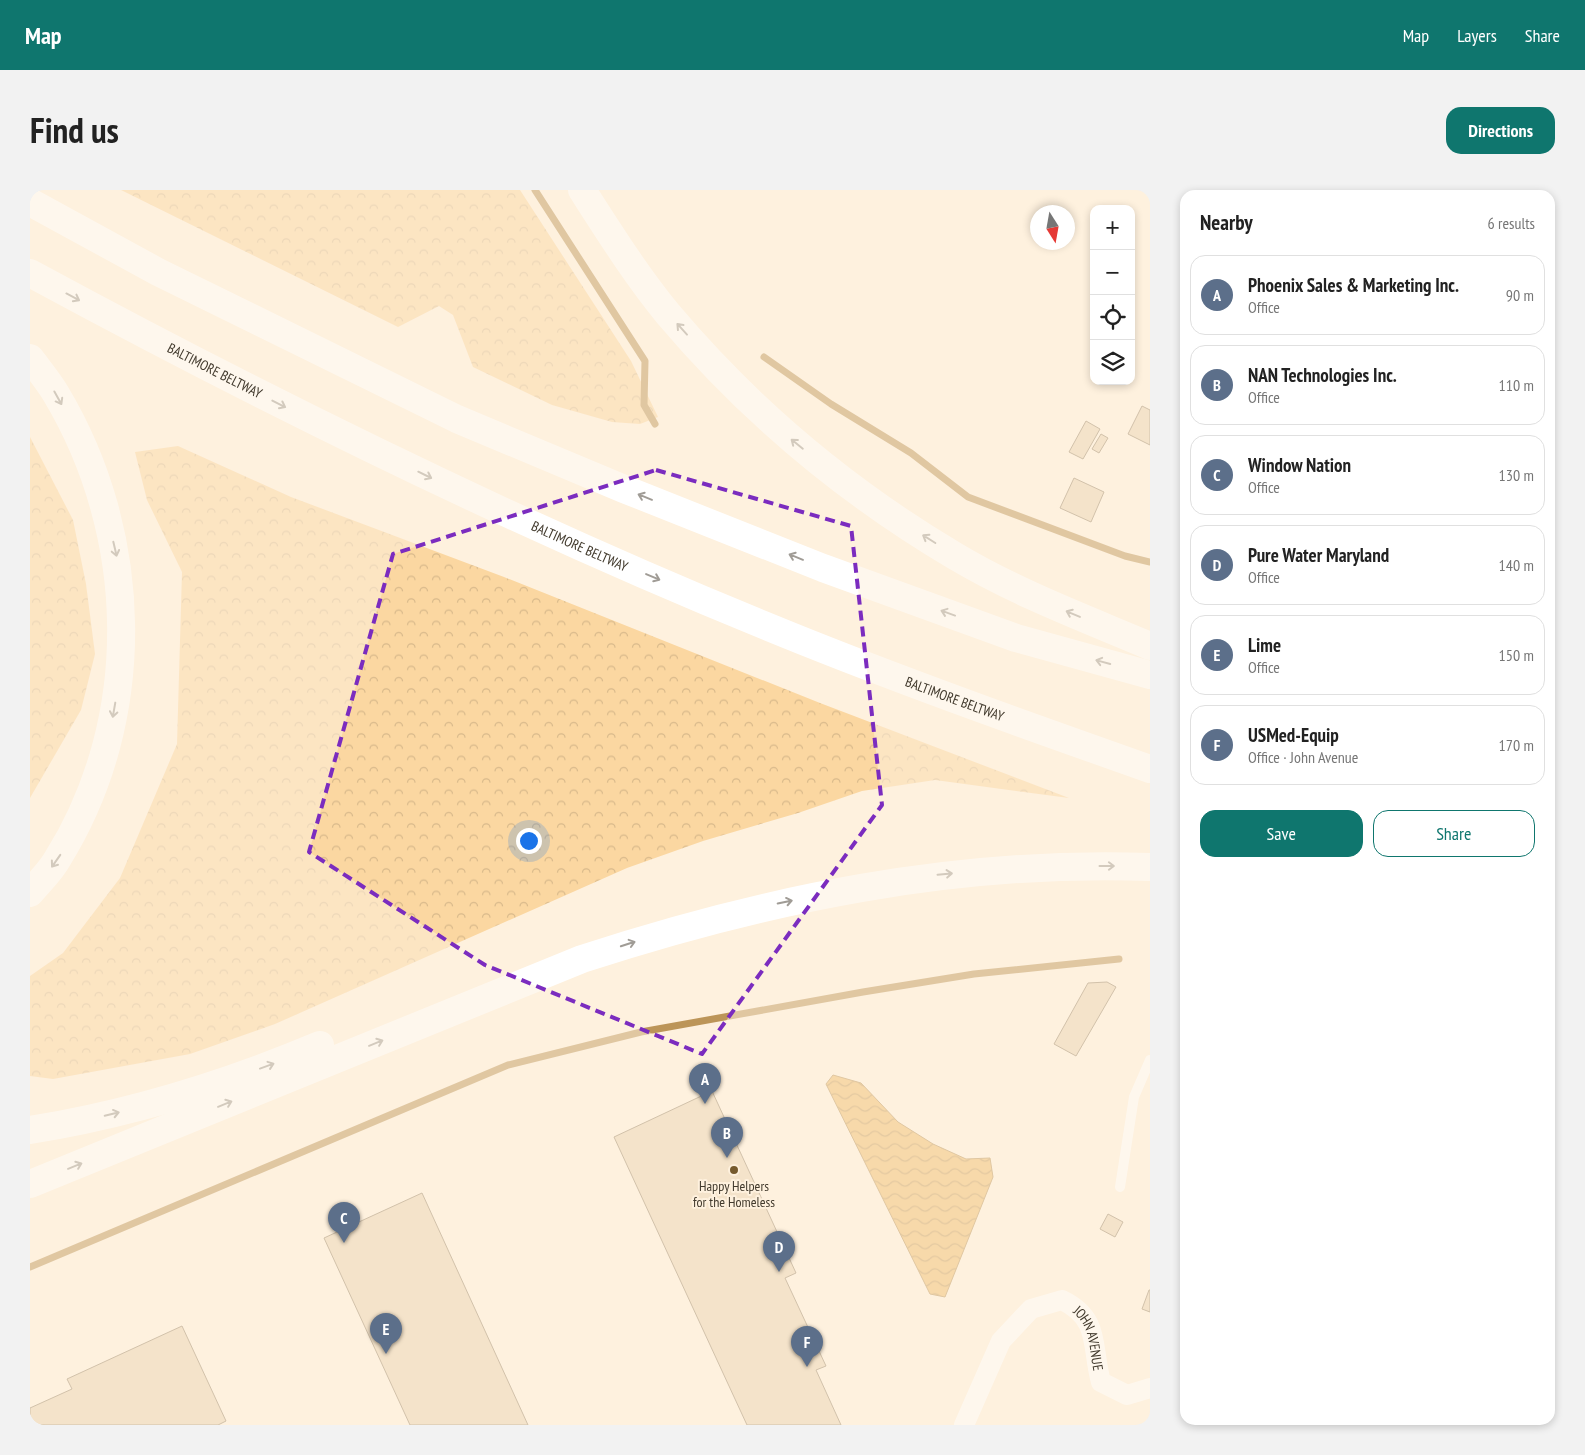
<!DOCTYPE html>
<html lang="en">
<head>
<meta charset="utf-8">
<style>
  :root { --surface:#fff; --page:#f2f2f2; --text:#222; --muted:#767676; --line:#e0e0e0; --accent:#0f766e }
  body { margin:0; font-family:"PT Sans Narrow",sans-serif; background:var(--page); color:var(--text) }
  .controls { position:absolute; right:15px; top:15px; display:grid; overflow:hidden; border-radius:10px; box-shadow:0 2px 8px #0003 }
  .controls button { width:45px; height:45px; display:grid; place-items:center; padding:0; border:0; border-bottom:1px solid var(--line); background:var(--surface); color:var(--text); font:25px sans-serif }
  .compass { position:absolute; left:1000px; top:15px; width:45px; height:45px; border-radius:50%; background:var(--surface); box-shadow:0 2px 8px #0003; rotate:169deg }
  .you { position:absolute; left:498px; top:650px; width:18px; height:18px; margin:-12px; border:4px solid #fff; border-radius:50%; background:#1a73e8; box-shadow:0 0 0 8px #1a73e833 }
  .badge { display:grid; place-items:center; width:32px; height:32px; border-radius:50%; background:var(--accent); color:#fff; font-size:16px; font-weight:700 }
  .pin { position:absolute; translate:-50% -41px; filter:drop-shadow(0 1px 2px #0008) }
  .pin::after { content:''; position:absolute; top:26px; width:18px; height:15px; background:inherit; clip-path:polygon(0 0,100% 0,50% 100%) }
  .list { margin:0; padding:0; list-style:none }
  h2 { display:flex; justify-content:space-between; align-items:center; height:65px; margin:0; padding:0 20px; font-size:21px }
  h2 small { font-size:16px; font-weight:400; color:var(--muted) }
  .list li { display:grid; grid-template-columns:32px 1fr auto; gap:15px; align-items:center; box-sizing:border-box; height:80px; margin:0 10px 10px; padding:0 10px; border:1px solid var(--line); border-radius:15px }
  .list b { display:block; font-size:19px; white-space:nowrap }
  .list p { margin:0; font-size:16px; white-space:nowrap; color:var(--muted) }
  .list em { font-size:16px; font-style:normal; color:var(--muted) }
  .actions { display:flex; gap:10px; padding:15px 20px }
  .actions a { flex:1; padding:11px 0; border:1px solid var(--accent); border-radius:15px; text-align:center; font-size:18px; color:var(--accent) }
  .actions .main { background:var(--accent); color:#fff }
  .icon { flex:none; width:28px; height:28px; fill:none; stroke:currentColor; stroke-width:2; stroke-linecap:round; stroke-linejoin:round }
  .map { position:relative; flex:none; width:1120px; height:1235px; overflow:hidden; border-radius:15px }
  header { display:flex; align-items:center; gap:30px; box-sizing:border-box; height:70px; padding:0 25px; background:var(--accent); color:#fff }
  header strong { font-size:24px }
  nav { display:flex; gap:28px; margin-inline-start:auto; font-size:18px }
  .intro { display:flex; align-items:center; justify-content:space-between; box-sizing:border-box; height:120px; padding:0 30px }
  h1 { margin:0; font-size:35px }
  .button { padding:12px 22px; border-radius:15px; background:var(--accent); color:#fff; font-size:18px; font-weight:700 }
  main { display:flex; gap:30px; padding:0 30px }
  aside { flex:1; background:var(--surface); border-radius:15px; box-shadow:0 2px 8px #0003 }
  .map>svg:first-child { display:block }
  .forest { fill:url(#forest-crowns) }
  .water { fill:url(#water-waves); stroke:#bc9558 }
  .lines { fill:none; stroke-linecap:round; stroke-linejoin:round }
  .stream { stroke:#bc9558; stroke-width:7 }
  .building { fill:#e8d2b2; stroke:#9d896b }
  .service { stroke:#fff; stroke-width:10 }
  .minor { stroke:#fff; stroke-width:20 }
  .motorway { stroke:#fff; stroke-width:28 }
  .oneway { stroke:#a09c96 }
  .marked { fill:none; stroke:#7b2cbf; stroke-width:4; stroke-dasharray:10 6; stroke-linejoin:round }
  .poi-dot { fill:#765a2d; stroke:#fef1de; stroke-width:2 }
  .labels { text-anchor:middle; stroke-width:4; stroke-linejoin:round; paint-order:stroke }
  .street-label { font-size:14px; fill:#423a2d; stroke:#fef1de }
  .poi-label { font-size:14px; fill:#423a2d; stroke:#fef1de }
</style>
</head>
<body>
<header>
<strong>Map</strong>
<nav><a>Map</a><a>Layers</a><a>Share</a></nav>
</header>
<div class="intro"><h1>Find us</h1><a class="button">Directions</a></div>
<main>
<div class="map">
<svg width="1120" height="1235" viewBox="0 0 1120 1235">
  <defs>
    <pattern id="forest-crowns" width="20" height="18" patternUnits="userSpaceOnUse" patternTransform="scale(1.25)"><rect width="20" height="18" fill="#fbd7a1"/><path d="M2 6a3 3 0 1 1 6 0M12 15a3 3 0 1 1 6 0" fill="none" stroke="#d8b98b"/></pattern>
    <pattern id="water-waves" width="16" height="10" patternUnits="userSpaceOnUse" patternTransform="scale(1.25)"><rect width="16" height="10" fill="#f0bc6a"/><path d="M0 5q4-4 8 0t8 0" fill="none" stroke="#c49a58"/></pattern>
  </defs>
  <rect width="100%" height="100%" fill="#fef1de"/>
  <g class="forest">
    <path d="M91,0H490L601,171L628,227L610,234L582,232L522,215L443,177L423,125L409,116L368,137Z"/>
    <path d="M0,247L43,330L56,394L65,464L51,520L0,608Z"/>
    <path d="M148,256L261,307L474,387L790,513L1039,608L905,590L832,601L768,623L673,651L597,678L245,834L160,864L23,889L0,886V786L33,763L90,688L147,554L152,382L117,310L105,262Z"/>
  </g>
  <path class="water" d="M803,885L831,893L868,932L903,954L936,969L960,968L963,987L915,1107L900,1104L796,894Z"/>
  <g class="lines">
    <g class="stream">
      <path d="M505,0L615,171L614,215L625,234"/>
      <path d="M734,167L801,214L881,263L938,307L1095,366L1120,372"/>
      <path d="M0,1077L478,875L611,842L833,802L944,784L1089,769"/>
    </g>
  </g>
  <g class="building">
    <path d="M1112,216L1120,220V255L1098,244Z"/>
    <path d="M1056,231L1070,239L1053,269L1039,262Z"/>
    <path d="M1071,244L1078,248L1069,263L1062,259Z"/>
    <path d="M1044,288L1074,302L1061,332L1030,318Z"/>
    <path d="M1077,792L1086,797L1046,866L1024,854L1058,793Z"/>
    <path d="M682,901L766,1083L755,1088L796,1176L786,1180L811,1235H717L584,947Z"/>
    <path d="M392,1003L498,1235H380L294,1048Z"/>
    <path d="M1078,1024L1093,1032L1085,1047L1070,1039Z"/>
    <path d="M1119,1100H1120V1122L1112,1119Z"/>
    <path d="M152,1136L196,1231L188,1235H0V1218L42,1199L37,1189Z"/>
  </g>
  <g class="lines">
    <path class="service" d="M1090,997L1104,907L1120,870"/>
    <path class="minor" id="s1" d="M934,1235L971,1151L1001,1119L1032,1110C1071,1129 1061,1156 1071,1192L1097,1205L1120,1198"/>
    <g class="motorway">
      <path d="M552,0C579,42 606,85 638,124C719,220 817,302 925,366C987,403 1054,428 1120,456"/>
      <path d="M0,12L128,82L427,229L594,299L793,378L986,448L1120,485"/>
      <path id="s2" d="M0,83C251,219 508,345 773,451C888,497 1004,538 1120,579"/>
      <path d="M0,168C9,180 19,192 26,204C110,344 115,528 28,668C21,681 9,692 0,703"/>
      <path d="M0,940C100,924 197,894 290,855"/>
      <path d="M0,994L552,769C736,709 925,670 1120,677"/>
    </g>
  </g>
  <defs><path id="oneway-shaft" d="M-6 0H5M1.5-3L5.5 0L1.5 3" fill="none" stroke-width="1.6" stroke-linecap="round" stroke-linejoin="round" transform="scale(1.25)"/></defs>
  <g class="oneway">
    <use href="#oneway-shaft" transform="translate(43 107) rotate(28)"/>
    <use href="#oneway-shaft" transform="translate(652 139) rotate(-132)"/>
    <use href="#oneway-shaft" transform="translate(28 208) rotate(61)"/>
    <use href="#oneway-shaft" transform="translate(249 214) rotate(27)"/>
    <use href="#oneway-shaft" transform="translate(767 254) rotate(-141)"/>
    <use href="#oneway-shaft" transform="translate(395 285) rotate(26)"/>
    <use href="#oneway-shaft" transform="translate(615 307) rotate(-158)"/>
    <use href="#oneway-shaft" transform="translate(899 349) rotate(-148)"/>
    <use href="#oneway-shaft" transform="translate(85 359) rotate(77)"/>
    <use href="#oneway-shaft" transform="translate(766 367) rotate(-158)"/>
    <use href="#oneway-shaft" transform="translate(623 387) rotate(23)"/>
    <use href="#oneway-shaft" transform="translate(918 423) rotate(-160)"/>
    <use href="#oneway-shaft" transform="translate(1043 424) rotate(-157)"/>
    <use href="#oneway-shaft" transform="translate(1073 472) rotate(-165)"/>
    <use href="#oneway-shaft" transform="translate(84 520) rotate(100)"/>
    <use href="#oneway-shaft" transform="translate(26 671) rotate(125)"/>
    <use href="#oneway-shaft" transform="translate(1077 676)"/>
    <use href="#oneway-shaft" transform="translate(915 684) rotate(-5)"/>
    <use href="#oneway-shaft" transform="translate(755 712) rotate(-12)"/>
    <use href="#oneway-shaft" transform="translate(598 754) rotate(-18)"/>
    <use href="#oneway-shaft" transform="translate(346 853) rotate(-22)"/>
    <use href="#oneway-shaft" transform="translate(237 876) rotate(-20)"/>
    <use href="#oneway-shaft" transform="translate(195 914) rotate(-22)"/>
    <use href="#oneway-shaft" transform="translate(82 924) rotate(-13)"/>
    <use href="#oneway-shaft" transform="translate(45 976) rotate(-22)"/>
  </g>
  <path d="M0 0H1120V1235H0ZM626,280L821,336L852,615L672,864L455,775L279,662L363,364Z" fill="#fef1de" fill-opacity=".55" fill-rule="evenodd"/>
  <path class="marked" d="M626,280L821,336L852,615L672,864L455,775L279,662L363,364Z"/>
  <circle class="poi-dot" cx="704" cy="980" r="5"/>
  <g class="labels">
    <g class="street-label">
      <text dy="5" stroke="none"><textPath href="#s2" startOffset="209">BALTIMORE BELTWAY</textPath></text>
      <text dy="5" stroke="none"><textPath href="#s2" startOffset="614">BALTIMORE BELTWAY</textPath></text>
      <text dy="5" stroke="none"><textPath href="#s2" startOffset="1019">BALTIMORE BELTWAY</textPath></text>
      <text dy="5" stroke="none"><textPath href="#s1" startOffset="218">JOHN AVENUE</textPath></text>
    </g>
    <g class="poi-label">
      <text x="704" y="1001">Happy Helpers<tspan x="704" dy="16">for the Homeless</tspan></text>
    </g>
  </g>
</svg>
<div class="controls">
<button>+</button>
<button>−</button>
<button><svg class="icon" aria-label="locate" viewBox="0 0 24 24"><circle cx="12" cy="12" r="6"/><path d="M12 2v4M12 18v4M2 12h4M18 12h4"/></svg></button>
<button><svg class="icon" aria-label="layers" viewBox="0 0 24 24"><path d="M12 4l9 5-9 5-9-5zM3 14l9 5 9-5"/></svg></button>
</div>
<svg class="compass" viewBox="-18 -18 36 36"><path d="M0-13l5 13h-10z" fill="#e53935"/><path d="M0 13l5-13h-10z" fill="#767676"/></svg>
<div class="you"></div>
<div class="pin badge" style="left:675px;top:914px;background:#5c6f8a">A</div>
<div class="pin badge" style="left:697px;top:968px;background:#5c6f8a">B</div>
<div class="pin badge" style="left:314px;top:1053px;background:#5c6f8a">C</div>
<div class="pin badge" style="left:749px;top:1082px;background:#5c6f8a">D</div>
<div class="pin badge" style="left:356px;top:1164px;background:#5c6f8a">E</div>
<div class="pin badge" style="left:777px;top:1177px;background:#5c6f8a">F</div>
</div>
<aside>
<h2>Nearby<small>6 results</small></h2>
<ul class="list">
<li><span class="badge" style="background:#5c6f8a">A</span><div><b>Phoenix Sales &amp; Marketing Inc.</b><p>Office</p></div><em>90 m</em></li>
<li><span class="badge" style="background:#5c6f8a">B</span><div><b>NAN Technologies Inc.</b><p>Office</p></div><em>110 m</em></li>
<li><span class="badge" style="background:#5c6f8a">C</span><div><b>Window Nation</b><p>Office</p></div><em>130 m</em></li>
<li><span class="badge" style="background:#5c6f8a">D</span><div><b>Pure Water Maryland</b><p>Office</p></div><em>140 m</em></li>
<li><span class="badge" style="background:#5c6f8a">E</span><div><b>Lime</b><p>Office</p></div><em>150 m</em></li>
<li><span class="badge" style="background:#5c6f8a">F</span><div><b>USMed-Equip</b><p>Office · John Avenue</p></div><em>170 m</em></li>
</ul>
<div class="actions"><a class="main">Save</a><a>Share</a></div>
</aside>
</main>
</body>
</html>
